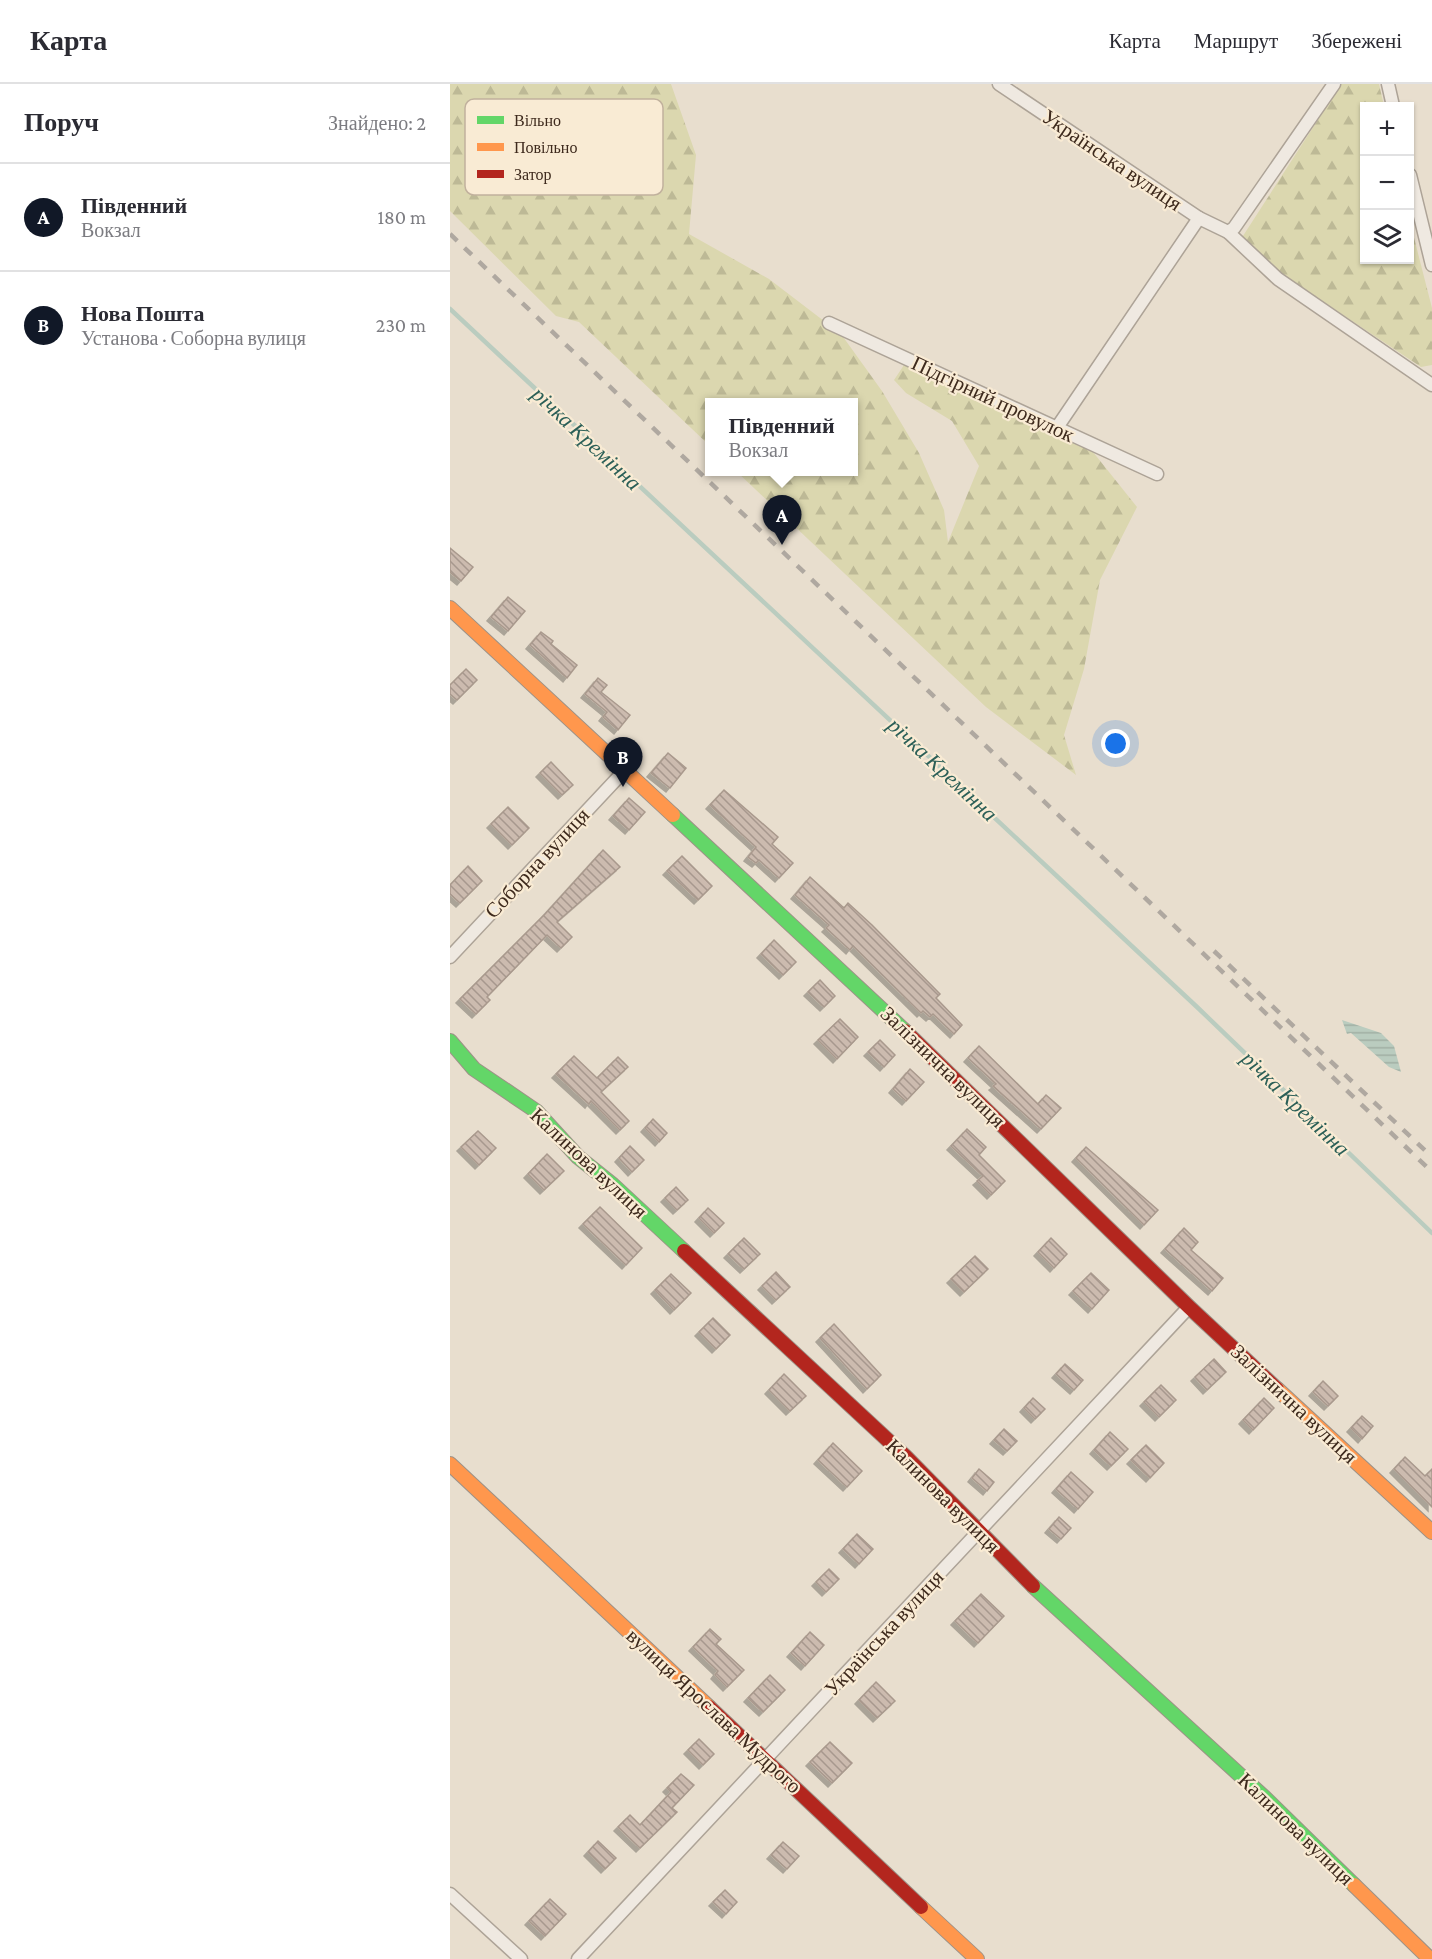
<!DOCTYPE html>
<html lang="uk">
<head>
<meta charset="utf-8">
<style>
  :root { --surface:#fff; --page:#f7f7f7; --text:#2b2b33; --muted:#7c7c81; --line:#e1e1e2; --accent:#111827 }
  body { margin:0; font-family:"Crimson Pro",serif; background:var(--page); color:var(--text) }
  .controls { position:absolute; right:18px; top:18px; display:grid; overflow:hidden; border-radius:0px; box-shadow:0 2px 4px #0004 }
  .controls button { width:54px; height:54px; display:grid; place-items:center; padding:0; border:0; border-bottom:2px solid var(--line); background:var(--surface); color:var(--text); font:30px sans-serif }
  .you { position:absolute; left:666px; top:660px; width:21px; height:21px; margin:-15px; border:4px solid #fff; border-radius:50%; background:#1a73e8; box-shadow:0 0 0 9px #1a73e833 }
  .badge { display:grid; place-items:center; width:39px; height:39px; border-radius:50%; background:var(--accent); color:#fff; font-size:20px; font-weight:700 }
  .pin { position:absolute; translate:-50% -50px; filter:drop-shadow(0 2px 3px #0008) }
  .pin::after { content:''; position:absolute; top:32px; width:21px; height:18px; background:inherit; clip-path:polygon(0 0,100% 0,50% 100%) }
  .popup { position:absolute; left:255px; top:314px; width:153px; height:78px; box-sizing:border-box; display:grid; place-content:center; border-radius:0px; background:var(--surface); filter:drop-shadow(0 2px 4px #0005); font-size:20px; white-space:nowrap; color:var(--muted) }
  .popup b { font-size:22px; color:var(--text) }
  .popup::after { content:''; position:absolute; left:50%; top:100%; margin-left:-12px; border:12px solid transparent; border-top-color:var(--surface) }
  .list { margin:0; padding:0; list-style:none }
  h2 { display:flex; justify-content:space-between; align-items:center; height:78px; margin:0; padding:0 24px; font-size:26px }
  h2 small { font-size:20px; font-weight:400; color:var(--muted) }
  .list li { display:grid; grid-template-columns:39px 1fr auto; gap:18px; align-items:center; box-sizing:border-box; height:108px; padding:0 24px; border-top:2px solid var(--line) }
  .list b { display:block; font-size:22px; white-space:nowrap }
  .list p { margin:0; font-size:20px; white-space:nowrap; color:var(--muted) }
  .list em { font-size:20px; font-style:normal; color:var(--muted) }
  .icon { flex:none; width:33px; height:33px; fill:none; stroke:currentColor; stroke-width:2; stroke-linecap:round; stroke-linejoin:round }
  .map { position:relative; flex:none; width:982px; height:1875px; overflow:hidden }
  header { display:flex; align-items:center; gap:36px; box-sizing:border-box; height:84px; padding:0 30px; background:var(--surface); border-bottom:2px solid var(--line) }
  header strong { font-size:28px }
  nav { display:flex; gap:33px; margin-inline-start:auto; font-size:21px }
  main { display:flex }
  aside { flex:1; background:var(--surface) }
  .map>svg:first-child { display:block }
  .forest { fill:url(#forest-firs) }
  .water { fill:url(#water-rules) }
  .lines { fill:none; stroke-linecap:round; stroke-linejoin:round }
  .stream { stroke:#baccbf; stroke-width:4.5 }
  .building { fill:url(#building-back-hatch); stroke:#a9998d; stroke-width:1.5; filter:url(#shadow) }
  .street-casing { stroke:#ada397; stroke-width:15 }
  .fast-casing { stroke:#9d9287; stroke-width:16 }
  .slow-casing { stroke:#9d9287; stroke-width:16 }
  .jam-casing { stroke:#9d9287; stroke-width:16 }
  .street { stroke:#efe9e1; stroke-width:12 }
  .fast { stroke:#63d668; stroke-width:14 }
  .slow { stroke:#ff974d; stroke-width:14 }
  .jam { stroke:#b3261e; stroke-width:14 }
  .rail { stroke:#afa8a0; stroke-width:4.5; stroke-dasharray:10 10; stroke-linecap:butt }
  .labels { text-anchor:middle; stroke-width:4.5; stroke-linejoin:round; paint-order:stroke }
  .street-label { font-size:21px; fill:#3e2a1d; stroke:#f9ebd4 }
  .water-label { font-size:22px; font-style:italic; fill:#2b5f57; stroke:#f9ebd4 }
  .key { fill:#f9ebd4; stroke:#c1b19d; stroke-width:1.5 }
  .key-label { font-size:16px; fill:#3e2a1d }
</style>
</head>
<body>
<header>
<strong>Карта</strong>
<nav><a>Карта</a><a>Маршрут</a><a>Збережені</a></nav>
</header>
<main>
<aside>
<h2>Поруч<small>Знайдено: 2</small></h2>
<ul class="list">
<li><span class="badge">A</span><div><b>Південний</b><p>Вокзал</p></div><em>180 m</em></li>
<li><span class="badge">B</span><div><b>Нова Пошта</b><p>Установа · Соборна вулиця</p></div><em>230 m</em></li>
</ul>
</aside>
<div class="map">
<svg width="982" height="1875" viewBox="0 0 982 1875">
  <defs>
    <pattern id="forest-firs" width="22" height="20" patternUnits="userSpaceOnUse" patternTransform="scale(1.5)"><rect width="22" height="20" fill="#dbd7af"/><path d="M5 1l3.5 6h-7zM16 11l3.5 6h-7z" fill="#bdb996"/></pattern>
    <pattern id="water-rules" width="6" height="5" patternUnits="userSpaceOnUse" patternTransform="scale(1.5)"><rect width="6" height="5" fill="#baccbf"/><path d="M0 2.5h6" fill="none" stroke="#a1afa4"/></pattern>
    <pattern id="building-back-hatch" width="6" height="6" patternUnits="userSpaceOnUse" patternTransform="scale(1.5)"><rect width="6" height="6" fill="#ccbbaf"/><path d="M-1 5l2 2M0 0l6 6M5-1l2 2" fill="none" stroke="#a7988e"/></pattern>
    <filter id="shadow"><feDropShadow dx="-4" dy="4" stdDeviation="0" flood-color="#0004"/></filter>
  </defs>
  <rect width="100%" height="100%" fill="#e8dece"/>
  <g class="forest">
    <path d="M0,0H221L246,71L239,150L319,195L391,250L432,307L469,369L494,426L498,458L529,382L502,337L456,309L444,296L454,281L635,358L687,423L650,496L634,585L614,651L626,691L536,623L287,388H404V318H260V362L129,238L106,232L0,127Z"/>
    <path d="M891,0H929L934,22H914V176H960V138L982,224V281L971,283L794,165L791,155Z"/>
  </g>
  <path class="water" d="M892,936L931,949L944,962L951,988L939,983L901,949L897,950Z"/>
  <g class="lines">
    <path class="stream" d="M0,225L747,923L982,1149"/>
  </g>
  <g class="building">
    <path d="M0,464L23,483L11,497L0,488Z"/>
    <path d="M58,513L75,527L58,547L41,533Z"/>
    <path d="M91,548L103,557L101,560L127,581L117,594L80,561Z"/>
    <path d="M16,585L27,596L7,616L0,610V601Z"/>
    <path d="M148,594L157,601L151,608L180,631L168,646L153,633L157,628L135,610Z"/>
    <path d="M218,669L236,684L220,704L201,689Z"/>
    <path d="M101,678L123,701L112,711L90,689Z"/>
    <path d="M274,706L328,753L322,760L343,779L329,794L309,776L306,779L298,773L306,763L260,721Z"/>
    <path d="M179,714L195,728L179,746L163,732Z"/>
    <path d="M58,723L79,744L62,761L41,740Z"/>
    <path d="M153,766L170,783L107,838L122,853L111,864L97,851L37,913L40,916L26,930L10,915L95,830Z"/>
    <path d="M232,772L262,802L248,816L217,787Z"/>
    <path d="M18,782L32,797L10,819L0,810V801Z"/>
    <path d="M360,793L394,824L398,819L422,841L490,910L486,914L512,941L504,950L483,930L480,933L473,927L471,929L403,862L400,866L376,844L379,841L345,811Z"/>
    <path d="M324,856L346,878L333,891L311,870Z"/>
    <path d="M370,896L385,912L374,923L358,908Z"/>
    <path d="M390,935L408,953L387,975L368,956Z"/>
    <path d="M430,956L445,971L434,983L418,968Z"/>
    <path d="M529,962L588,1020L596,1011L611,1024L591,1045L543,1002L546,1000L518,974Z"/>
    <path d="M124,972L147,994L168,973L178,983L151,1008L179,1037L170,1046L141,1017L139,1020L106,990Z"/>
    <path d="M460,985L474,998L456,1017L443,1005Z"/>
    <path d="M203,1035L217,1049L209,1058L195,1044Z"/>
    <path d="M517,1045L536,1063L529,1071L555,1097L541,1111L527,1097L533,1092L501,1062Z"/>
    <path d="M28,1047L46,1064L29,1081L11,1063Z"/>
    <path d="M180,1062L194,1076L182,1088L169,1074Z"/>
    <path d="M636,1063L708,1126L694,1141L626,1074Z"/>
    <path d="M97,1070L114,1087L94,1106L78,1090Z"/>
    <path d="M226,1103L238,1116L227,1126L215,1114Z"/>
    <path d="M150,1123L192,1164L176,1181L133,1140Z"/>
    <path d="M258,1124L274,1139L264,1149L249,1134Z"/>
    <path d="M734,1144L748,1158L741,1166L773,1194L762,1207L715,1165Z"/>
    <path d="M294,1154L310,1170L294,1185L278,1170Z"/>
    <path d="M601,1154L617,1170L604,1184L588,1168Z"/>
    <path d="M525,1172L538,1185L514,1208L501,1195Z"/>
    <path d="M326,1188L340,1203L326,1216L312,1202Z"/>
    <path d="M641,1189L659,1206L642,1225L623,1207Z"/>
    <path d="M221,1190L241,1209L224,1226L205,1206Z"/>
    <path d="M263,1234L280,1251L266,1265L249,1248Z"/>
    <path d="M384,1240L431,1291L417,1305L370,1254Z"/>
    <path d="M764,1275L776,1288L757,1306L745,1293Z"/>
    <path d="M615,1280L633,1296L624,1306L606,1290Z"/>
    <path d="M334,1290L356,1312L340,1327L319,1306Z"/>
    <path d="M873,1297L888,1312L878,1322L863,1308Z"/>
    <path d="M711,1301L726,1316L709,1333L694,1318Z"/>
    <path d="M583,1314L595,1325L585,1335L574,1324Z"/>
    <path d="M814,1314L824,1324L803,1346L793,1336Z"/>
    <path d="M912,1332L923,1342L912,1355L901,1344Z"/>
    <path d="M554,1345L567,1357L557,1367L544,1356Z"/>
    <path d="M660,1348L678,1365L661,1382L644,1366Z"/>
    <path d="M383,1359L412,1387L397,1403L368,1376Z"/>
    <path d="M696,1361L714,1379L700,1394L681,1376Z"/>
    <path d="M955,1373L975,1392L982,1385V1423L944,1385Z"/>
    <path d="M529,1385L544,1398L537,1407L522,1394Z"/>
    <path d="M621,1388L643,1408L628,1425L606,1405Z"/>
    <path d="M609,1433L621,1444L611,1455L599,1445Z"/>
    <path d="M407,1450L423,1465L409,1480L393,1465Z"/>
    <path d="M379,1485L389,1495L376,1508L366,1498Z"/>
    <path d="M531,1510L554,1532L528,1559L505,1537Z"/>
    <path d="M260,1545L271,1555L266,1560L294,1586L277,1603L265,1591L268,1587L243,1563Z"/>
    <path d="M360,1548L374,1561L355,1582L341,1569Z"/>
    <path d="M320,1591L335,1606L313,1628L298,1614Z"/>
    <path d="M426,1598L445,1617L427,1634L409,1616Z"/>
    <path d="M249,1655L264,1670L253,1681L238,1666Z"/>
    <path d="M380,1658L402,1679L382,1699L360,1678Z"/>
    <path d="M231,1690L244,1701L222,1724L227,1728L190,1764L168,1743L180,1731L190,1741L221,1708L217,1704Z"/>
    <path d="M148,1757L166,1774L155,1785L138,1768Z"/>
    <path d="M333,1758L349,1772L337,1785L321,1771Z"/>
    <path d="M275,1806L287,1818L276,1830L263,1818Z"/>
    <path d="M100,1815L116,1830L95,1852L79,1837Z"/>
  </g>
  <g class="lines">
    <defs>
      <g id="street">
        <path d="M549,0L749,134L778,148L784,144L884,0"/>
        <path d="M938,0L943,22"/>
        <path d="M960,91L982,181"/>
        <path d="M778,148L828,195L982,301"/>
        <path d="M379,239L707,390"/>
        <path d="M606,345L749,134"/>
        <path d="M0,873L175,686"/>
        <path d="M0,1810L71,1875"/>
        <path d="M128,1875L739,1223"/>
      </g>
      <g id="fast">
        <path d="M223,731L455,947"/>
        <path d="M0,957L24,985L86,1027L128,1073L163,1101L234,1167"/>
        <path d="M583,1502L815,1714L904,1801"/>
      </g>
      <g id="slow">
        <path d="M0,524L223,731"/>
        <path d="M827,1305L982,1448"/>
        <path d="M0,1380L259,1623"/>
        <path d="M904,1801L980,1875"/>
        <path d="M471,1823L527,1875"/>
      </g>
      <g id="jam">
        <path d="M455,947L739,1223L827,1305"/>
        <path d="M234,1167L456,1373L583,1502"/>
        <path d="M259,1623L471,1823"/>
      </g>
    </defs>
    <use href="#street" class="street-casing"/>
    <use href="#fast" class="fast-casing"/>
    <use href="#slow" class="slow-casing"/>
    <use href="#jam" class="jam-casing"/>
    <use href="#street" class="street"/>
    <use href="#fast" class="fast"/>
    <use href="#slow" class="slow"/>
    <use href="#jam" class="jam"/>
    <g class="rail">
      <path d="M0,150L982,1088"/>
      <path d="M764,867L982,1073"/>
    </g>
  </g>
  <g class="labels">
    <g class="street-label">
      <text transform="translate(662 76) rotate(34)" y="7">Українська вулиця</text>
      <text transform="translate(543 315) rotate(25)" y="7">Підгірний провулок</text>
      <text transform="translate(87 779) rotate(-47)" y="7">Соборна вулиця</text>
      <text transform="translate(493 983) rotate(44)" y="7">Залізнична вулиця</text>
      <text transform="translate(139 1079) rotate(43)" y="7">Калинова вулиця</text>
      <text transform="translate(844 1320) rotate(43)" y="7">Залізнична вулиця</text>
      <text transform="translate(493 1412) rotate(45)" y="7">Калинова вулиця</text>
      <text transform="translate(434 1549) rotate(-47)" y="7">Українська вулиця</text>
      <text transform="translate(264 1627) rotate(43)" y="7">вулиця Ярослава Мудрого</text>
      <text transform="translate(846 1745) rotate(44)" y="7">Калинова вулиця</text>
    </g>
    <g class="water-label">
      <text transform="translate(137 354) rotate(43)" y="8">річка Кремінна</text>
      <text transform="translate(493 685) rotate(43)" y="8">річка Кремінна</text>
      <text transform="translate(846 1019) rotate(44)" y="8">річка Кремінна</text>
    </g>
  </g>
  <rect x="15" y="15" width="198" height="96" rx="9" class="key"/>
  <rect x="27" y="32" width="27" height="8" fill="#63d668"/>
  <rect x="27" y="59" width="27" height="8" fill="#ff974d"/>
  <rect x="27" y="86" width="27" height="8" fill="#b3261e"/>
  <g class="key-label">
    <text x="64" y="42">Вільно</text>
    <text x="64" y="69">Повільно</text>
    <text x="64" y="96">Затор</text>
  </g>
</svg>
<div class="controls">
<button>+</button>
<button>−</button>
<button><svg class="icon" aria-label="layers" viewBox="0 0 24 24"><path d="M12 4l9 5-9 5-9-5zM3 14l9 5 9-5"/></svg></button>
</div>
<div class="you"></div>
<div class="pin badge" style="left:332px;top:461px">A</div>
<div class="popup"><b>Південний</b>Вокзал</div>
<div class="pin badge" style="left:173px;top:703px">B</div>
</div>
</main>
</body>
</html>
